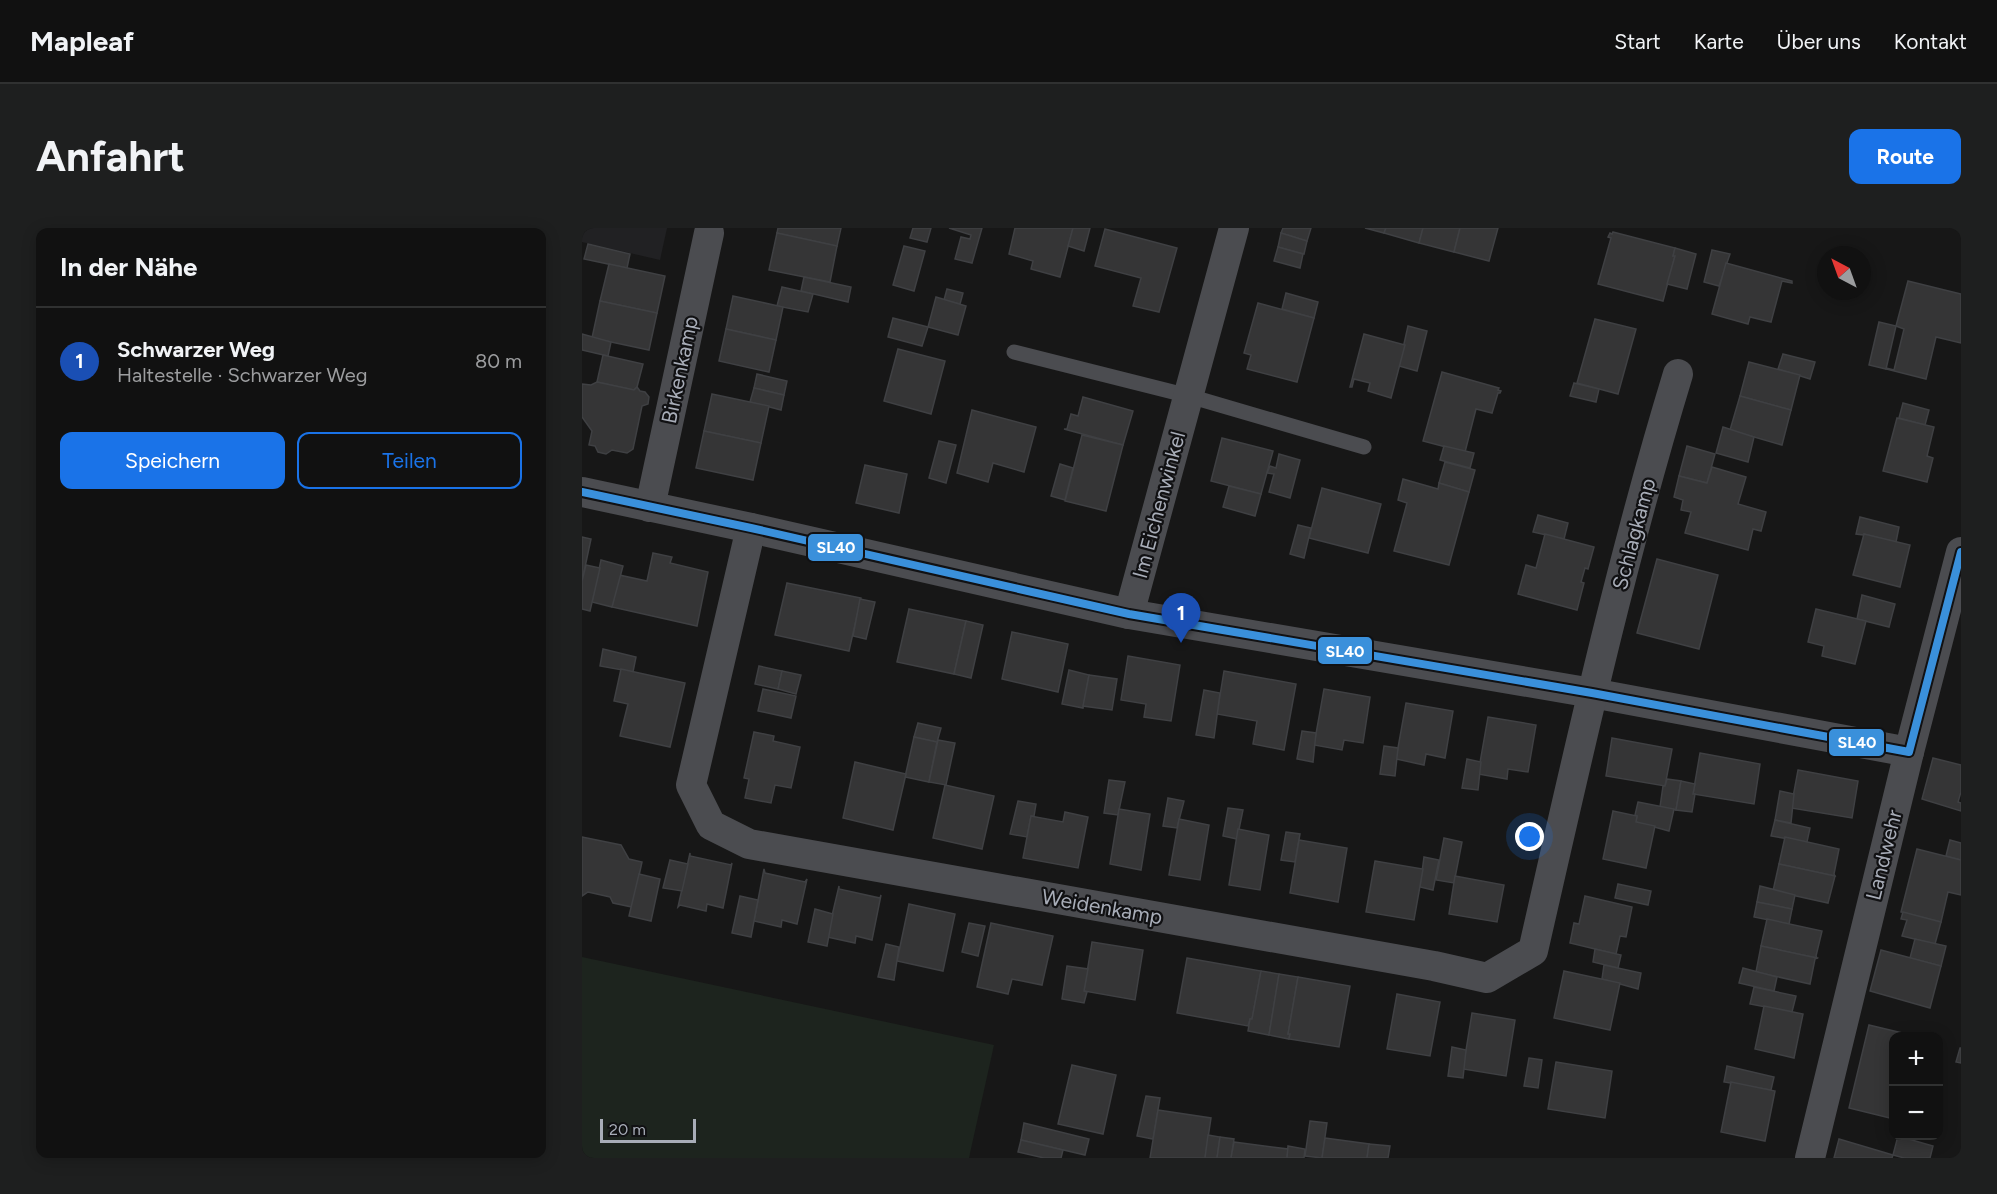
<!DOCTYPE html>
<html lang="de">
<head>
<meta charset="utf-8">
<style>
  :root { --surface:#111; --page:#1e1f1f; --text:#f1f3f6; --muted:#9c9d9f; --line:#303131; --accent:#1a73e8 }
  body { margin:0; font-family:Figtree,sans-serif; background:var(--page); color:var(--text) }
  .controls { position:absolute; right:18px; bottom:18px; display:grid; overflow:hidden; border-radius:12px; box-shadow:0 3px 15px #0003 }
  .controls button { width:54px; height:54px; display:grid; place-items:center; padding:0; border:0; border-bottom:2px solid var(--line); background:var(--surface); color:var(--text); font:30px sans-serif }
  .compass { position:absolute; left:1235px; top:18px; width:54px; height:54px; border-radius:50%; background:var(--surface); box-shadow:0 3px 15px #0003; rotate:319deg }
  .scale { position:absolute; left:18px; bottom:15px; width:96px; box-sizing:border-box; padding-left:6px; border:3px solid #a8adb8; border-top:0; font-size:16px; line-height:21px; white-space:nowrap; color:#a8adb8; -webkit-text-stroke:4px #111113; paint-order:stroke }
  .you { position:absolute; left:948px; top:609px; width:21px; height:21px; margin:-15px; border:4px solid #fff; border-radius:50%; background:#1a73e8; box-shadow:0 0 0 9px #1a73e833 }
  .badge { display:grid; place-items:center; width:39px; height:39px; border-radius:50%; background:var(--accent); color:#fff; font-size:20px; font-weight:700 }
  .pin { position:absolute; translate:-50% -50px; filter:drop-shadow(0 2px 3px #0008) }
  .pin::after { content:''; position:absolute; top:32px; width:21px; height:18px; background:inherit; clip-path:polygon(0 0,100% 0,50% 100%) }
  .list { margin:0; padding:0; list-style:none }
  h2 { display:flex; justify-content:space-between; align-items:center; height:78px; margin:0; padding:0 24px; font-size:26px }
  h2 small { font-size:20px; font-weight:400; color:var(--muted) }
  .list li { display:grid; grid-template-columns:39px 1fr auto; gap:18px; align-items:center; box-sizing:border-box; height:108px; padding:0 24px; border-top:2px solid var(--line) }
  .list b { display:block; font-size:22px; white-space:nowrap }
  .list p { margin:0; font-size:20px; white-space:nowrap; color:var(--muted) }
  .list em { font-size:20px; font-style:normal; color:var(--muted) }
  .actions { display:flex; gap:12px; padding:18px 24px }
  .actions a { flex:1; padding:14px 0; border:2px solid var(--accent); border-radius:12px; text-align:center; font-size:21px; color:var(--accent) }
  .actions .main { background:var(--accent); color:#fff }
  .map { position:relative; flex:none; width:1379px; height:930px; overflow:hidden; border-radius:12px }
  header { display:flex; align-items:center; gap:36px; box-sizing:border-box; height:84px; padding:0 30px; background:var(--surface); border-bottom:2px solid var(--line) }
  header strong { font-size:28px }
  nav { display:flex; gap:33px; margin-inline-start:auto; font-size:21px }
  .intro { display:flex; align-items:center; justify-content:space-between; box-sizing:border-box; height:144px; padding:0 36px }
  h1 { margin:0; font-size:42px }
  .button { padding:15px 27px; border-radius:12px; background:var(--accent); color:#fff; font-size:21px; font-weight:700 }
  main { display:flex; gap:36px; padding:0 36px }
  aside { flex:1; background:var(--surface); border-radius:12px; box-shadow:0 3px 15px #0003 }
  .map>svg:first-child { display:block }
  .built { fill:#212123 }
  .green { fill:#1d241e }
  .building { fill:#353536; stroke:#3f4043; stroke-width:1.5 }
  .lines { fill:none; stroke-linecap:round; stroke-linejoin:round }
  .lane { stroke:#4b4c50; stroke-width:15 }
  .street { stroke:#4b4c50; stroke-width:30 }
  .bus-1-casing { stroke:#111113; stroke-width:12 }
  .bus-1 { stroke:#3a90db; stroke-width:8 }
  .labels { text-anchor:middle; stroke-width:4.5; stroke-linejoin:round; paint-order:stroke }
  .street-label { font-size:21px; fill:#a8adb8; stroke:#111113 }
  .line-badge { stroke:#111113; stroke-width:2 }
  .badge-label { font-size:16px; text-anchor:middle; font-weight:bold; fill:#fff }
</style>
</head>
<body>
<header>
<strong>Mapleaf</strong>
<nav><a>Start</a><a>Karte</a><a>Über uns</a><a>Kontakt</a></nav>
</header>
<div class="intro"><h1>Anfahrt</h1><a class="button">Route</a></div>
<main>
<aside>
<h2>In der Nähe<small></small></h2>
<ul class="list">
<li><span class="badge" style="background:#1a4fb4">1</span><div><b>Schwarzer Weg</b><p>Haltestelle · Schwarzer Weg</p></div><em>80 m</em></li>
</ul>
<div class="actions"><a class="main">Speichern</a><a>Teilen</a></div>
</aside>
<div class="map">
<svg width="1379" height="930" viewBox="0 0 1379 930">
  <rect width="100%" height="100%" fill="#171717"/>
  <path class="built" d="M0,0H85L78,32L0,14Z"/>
  <path class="green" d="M0,729L412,817L387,930H0Z"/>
  <g class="building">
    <path d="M196,0H259L255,18L195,5Z"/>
    <path d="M331,0H349L345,14L328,10Z"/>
    <path d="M367,0H400L390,35L373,31L379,9L388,11L389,7Z"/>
    <path d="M433,0H491L478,49L449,41L451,33L427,26Z"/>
    <path d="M491,0H508L502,23L486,18Z"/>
    <path d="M701,0H729L725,13L699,5Z"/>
    <path d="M783,0H804L802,5Z"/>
    <path d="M804,0H841L837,15L802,5Z"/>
    <path d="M841,0H878L872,24L837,15Z"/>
    <path d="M878,0H916L907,33L872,24Z"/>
    <path d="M523,1L595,20L577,84L551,78L559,50L513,38Z"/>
    <path d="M1031,4L1093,20L1091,28H1093L1081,73L1016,56L1029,10L1026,9L1028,5L1030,6Z"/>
    <path d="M195,5L255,18L248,54L187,42Z"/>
    <path d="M699,5L725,13L722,26L696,19Z"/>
    <path d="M6,16L48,26L45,40L2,31Z"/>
    <path d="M322,18L343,23L332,63L311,57Z"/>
    <path d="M696,19L721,26L718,40L692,33Z"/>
    <path d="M1093,20L1114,26L1105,61L1085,56L1093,28H1091Z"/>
    <path d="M1130,22L1148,26L1137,58L1122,54Z"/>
    <path d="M1144,35L1210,53V55L1200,53L1189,94L1168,89L1166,96L1130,86Z"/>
    <path d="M27,36L83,48L75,85L18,73Z"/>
    <path d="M222,49L269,59L266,74L219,63Z"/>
    <path d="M1326,53L1379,66V115L1354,109L1344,151L1304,141V140L1312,142L1322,101L1314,98Z"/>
    <path d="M200,59L231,66L226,84L195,78Z"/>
    <path d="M365,61L381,65L378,76L362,72Z"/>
    <path d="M704,65L736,74L732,90L700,81Z"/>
    <path d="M151,68L201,79L194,112L144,101Z"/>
    <path d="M354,69L384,78L376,107L346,99Z"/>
    <path d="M18,73L75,85L67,122L10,110Z"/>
    <path d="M676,75L732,90L715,154L665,141L669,127L662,125Z"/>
    <path d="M311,90L346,99L340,118L306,109Z"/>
    <path d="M1013,91L1054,101L1036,166L995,155Z"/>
    <path d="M1297,94L1314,98L1304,141L1287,137Z"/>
    <path d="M826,98L845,103L835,143L817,138Z"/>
    <path d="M144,101L194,112L187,144L137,133Z"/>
    <path d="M0,106L29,114L26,128L0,122Z"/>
    <path d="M782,106L823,117L809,170L786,163L788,155L772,151L770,159H768Z"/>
    <path d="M316,121L363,133L349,186L302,173Z"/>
    <path d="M1201,126L1233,134L1228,151L1196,141Z"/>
    <path d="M21,127L61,136L55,159L52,162L15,154Z"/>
    <path d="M1167,134L1218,147L1209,182L1158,168Z"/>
    <path d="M860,144L917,160L916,162L919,163L918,165H916L910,185L894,181L883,224L841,213Z"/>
    <path d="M175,146L205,153L202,167L172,160Z"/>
    <path d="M15,154L52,162L55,159L58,163L63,164L67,169L66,176L60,178L51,221L45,225L30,222L24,226L16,224L13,218L7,217L10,203L0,189V156L9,157Z"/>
    <path d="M992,155L1017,161L1014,174L988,168Z"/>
    <path d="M172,160L202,167L199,182L168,174Z"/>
    <path d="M130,166L187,178L179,215L122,203Z"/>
    <path d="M1158,168L1209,182L1200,217L1148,202Z"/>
    <path d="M501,169L551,183L541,217L482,201H485L489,186L496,188Z"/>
    <path d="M1321,175L1347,182L1343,197L1317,190Z"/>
    <path d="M390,182L454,199L442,244L411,235L406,254L375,245Z"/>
    <path d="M1315,190L1352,199L1345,228L1351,230L1345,254L1301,243Z"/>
    <path d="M1141,199L1172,209L1166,234L1134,225Z"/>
    <path d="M122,203L179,215L171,252L114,240Z"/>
    <path d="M500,207L541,217L524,283L483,273Z"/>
    <path d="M640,210L691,223L679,266L629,253Z"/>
    <path d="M357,213L374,217L364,255L347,250Z"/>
    <path d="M862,218L892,225L888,240L858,232Z"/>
    <path d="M1105,218L1133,226L1125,255L1097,248Z"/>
    <path d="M697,226L718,232L708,270L687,264L692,246L685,245L688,238L694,240Z"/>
    <path d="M863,234L893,242L887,264L857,255Z"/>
    <path d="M478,236L491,240L483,272L469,268Z"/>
    <path d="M283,237L325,246L317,285L274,275Z"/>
    <path d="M1130,239L1164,249L1156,276L1184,284L1179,303L1171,301L1166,322L1103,305L1109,284L1099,282L1101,272L1092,269L1097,248L1125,255Z"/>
    <path d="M821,251L856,261L857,255L887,264L867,337L812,323L825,275L816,272Z"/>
    <path d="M647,258L679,266L673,288L641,279Z"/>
    <path d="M740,260L799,276L786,325L727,310Z"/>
    <path d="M956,287L986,295L982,311L951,304Z"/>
    <path d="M1278,289L1317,299L1314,314L1282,306L1281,307L1274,306Z"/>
    <path d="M716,297L729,300L722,330L708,326Z"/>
    <path d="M963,306L1012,319L1006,341L1003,340L999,354L1002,355L995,382L936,366L944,337L954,340Z"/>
    <path d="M1282,306L1328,317L1318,359L1271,347Z"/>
    <path d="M0,309L9,311L0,353Z"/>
    <path d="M71,325L90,329L88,335L126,344L115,398L30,379L37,347L65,353Z"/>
    <path d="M1075,331L1136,347L1117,421L1055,405Z"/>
    <path d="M19,332L41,338L30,379L10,374Z"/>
    <path d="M4,337L18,340L8,383L0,381V353Z"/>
    <path d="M205,355L279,370L267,423L193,407Z"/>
    <path d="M1280,367L1313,376L1307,399L1275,391Z"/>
    <path d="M278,371L293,374L284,411L271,408Z"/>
    <path d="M327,381L384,393L372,446L315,434Z"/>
    <path d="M1234,381L1284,393L1273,436L1240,428L1242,418L1226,414Z"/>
    <path d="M384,393L401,397L389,450L372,446Z"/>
    <path d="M430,404L486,416L476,464L420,451Z"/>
    <path d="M21,421L54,429L51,444L18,438Z"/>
    <path d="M546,428L598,437L589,493L562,489L564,476L539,472Z"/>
    <path d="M177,438L200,443L196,461L173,456Z"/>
    <path d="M39,441L103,455L88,519L38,508L46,476L32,473Z"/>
    <path d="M487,442L507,447L501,480L480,476Z"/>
    <path d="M200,443L219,447L214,466L196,461Z"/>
    <path d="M642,443L714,456L702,522L671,516L675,493L635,486Z"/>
    <path d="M507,447L535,451L530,482L501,478Z"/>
    <path d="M181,461L214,468L209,490L176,483Z"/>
    <path d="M742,461L788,469L781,515L762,512L760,522L732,517Z"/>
    <path d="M622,462L638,465L632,510L614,507Z"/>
    <path d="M824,475L871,483L863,530L844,526L842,537L814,531Z"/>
    <path d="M906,489L954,497L946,544L926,541L925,551L896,546Z"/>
    <path d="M336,495L359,500L355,514L332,509Z"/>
    <path d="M720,503L734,505L731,534L715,531Z"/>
    <path d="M172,504L192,508L191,513L218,519L209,560L193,557L189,575L163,570L167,551L162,550Z"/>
    <path d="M332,509L355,514L347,554L323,549Z"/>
    <path d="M1030,510L1090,521L1083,558L1024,548Z"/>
    <path d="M356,512L373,515L364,557L347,554Z"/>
    <path d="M802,518L816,520L813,548L798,546Z"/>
    <path d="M1118,525L1178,536L1172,576L1111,566Z"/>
    <path d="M1351,530L1379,537V564L1376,574L1379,575V583L1340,571Z"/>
    <path d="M885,531L899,534L896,562L880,560Z"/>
    <path d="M273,534L324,546L311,602L261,590Z"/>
    <path d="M1216,542L1276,553L1270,590L1209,580Z"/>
    <path d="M1085,551L1099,553L1094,582L1078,579L1081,558H1083Z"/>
    <path d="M527,552L543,554L536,587L522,585Z"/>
    <path d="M1099,553L1113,556L1111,566H1113L1110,584L1094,582Z"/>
    <path d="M363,557L412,568L400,621L351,610Z"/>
    <path d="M1198,563L1212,566L1209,595L1193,592Z"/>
    <path d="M586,570L602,573L595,600L581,598Z"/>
    <path d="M436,573L454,576L452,588H449L445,609L428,606Z"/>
    <path d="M1056,574L1092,581L1087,603L1054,594L1055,588L1053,587Z"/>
    <path d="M646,580L661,582L655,611L641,608Z"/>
    <path d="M537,581L568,586L559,642L528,636Z"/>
    <path d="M1031,583L1055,588L1054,594L1073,598L1064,640L1021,631Z"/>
    <path d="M483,584L506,589L496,640L441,630L449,588L481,594Z"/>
    <path d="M597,591L627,597L618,652L587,647Z"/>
    <path d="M1193,592L1228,600L1225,614L1189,608Z"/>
    <path d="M656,601L687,607L678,662L647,657Z"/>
    <path d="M704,604L718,606L713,634L699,632Z"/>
    <path d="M0,609L39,617L47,631L60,634L50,679L31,675L28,669L6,664L0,668Z"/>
    <path d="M1203,609L1257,621L1252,646L1253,648L1197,636Z"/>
    <path d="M862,610L880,614L872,655L854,652Z"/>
    <path d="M717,612L765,620L756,674L708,665Z"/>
    <path d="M1368,612L1379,615V632L1364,628Z"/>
    <path d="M1335,621L1379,632V667L1366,664L1359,694L1319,684Z"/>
    <path d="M108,625V628L149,637L150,635L141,680L125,676L124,683L98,677L96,679Z"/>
    <path d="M842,629L857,632L851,662L838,659Z"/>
    <path d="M88,632L106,636L100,663L81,660Z"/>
    <path d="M793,633L841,641L832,692L784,684Z"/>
    <path d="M1197,636L1253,648L1246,675L1191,663Z"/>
    <path d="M182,641L183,645L223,654L225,651L215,696L200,692L199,699L172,693Z"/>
    <path d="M57,646L78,651L69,693L47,688Z"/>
    <path d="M873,648L922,657L915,694L867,686Z"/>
    <path d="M1036,656L1069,663L1066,677L1033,670Z"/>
    <path d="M257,658V661L298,670L299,667L290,712L274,708L273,715L245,709Z"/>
    <path d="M1178,658L1213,667L1210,681L1175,674Z"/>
    <path d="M158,668L176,672L169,709L150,705Z"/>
    <path d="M1003,668L1050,679L1044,709L1038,708L1034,726L988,715L992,695L997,696Z"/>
    <path d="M1175,674L1210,681L1207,696L1172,689Z"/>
    <path d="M327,676L373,686L361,743L315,733Z"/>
    <path d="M233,681L251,686L245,718L226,714Z"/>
    <path d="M1321,684L1359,694L1353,716L1320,708L1325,692L1319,691Z"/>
    <path d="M1185,691L1240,703L1234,728L1235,730L1179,718Z"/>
    <path d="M387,695L403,698L396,728L380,724Z"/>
    <path d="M409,695L471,708L460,757L430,751L426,766L395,759Z"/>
    <path d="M1333,711L1364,718L1359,738L1328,730Z"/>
    <path d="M510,714L561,722L553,772L502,763Z"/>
    <path d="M304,716L317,719L312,752L296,749Z"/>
    <path d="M1179,718L1235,730L1233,731L1228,756L1174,744Z"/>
    <path d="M1013,721L1039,727L1036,740L1011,734Z"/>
    <path d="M1299,722L1359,738L1348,780L1288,763Z"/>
    <path d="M605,730L679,743L670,791H668L666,798L595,785Z"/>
    <path d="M1022,737L1059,745L1056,761L1020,751Z"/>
    <path d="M485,738L506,741L502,763L505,764L502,775L480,771Z"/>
    <path d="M1161,740L1195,749L1192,763L1157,755Z"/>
    <path d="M679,743L697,746L687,807L666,803L668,791H670Z"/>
    <path d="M982,743L1038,755L1028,802L972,790Z"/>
    <path d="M697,746L716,749L706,806H708L707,811L687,807Z"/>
    <path d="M716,749L768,758L757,819L707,811L708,806H706Z"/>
    <path d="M1172,759L1214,768L1210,784L1168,776Z"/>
    <path d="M815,766L858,774L848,828L805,821Z"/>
    <path d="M1182,778L1221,786L1212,830L1173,821Z"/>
    <path d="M890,785L933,792L924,848L881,841Z"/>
    <path d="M1287,797L1333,808H1312V891L1267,880Z"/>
    <path d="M870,819L884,822L881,850L866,848Z"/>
    <path d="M1378,820H1379V835L1374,834Z"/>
    <path d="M947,830L960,832L956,860L942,858Z"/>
    <path d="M974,834L1030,843L1023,890L966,881Z"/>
    <path d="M490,837L534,847L521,906L476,896Z"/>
    <path d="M1145,838L1192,849L1189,862L1142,854Z"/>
    <path d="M1149,854L1193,863L1183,913L1139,904Z"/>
    <path d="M564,868L578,870L571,911L555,908Z"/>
    <path d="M576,882L629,890L623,930H568Z"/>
    <path d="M728,893L745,895L740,930L723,928Z"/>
    <path d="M442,895L507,911L503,927L439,912Z"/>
    <path d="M626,907L638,909L635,930H623Z"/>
    <path d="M1316,908L1351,918L1348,930H1322L1311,927Z"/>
    <path d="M638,909L652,911L649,930H635Z"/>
    <path d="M743,910L787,916L785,930H740Z"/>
    <path d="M1257,911L1311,927L1310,930H1252Z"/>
    <path d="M439,912L481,922L479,930H462L436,924Z"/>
    <path d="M652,914L706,921L705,930H649Z"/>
    <path d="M787,916L808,918L806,930H785Z"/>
    <path d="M706,918L723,921L722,930H705Z"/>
  </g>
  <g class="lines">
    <path class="lane" d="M432,124L607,168L782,219"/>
    <g class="street">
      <path d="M0,264L169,300L547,386L1010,465L1327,524"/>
      <path d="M68,279L127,5"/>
      <path d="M169,300L109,557L129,597L167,616L852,738L905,750L951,723C995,530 1038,336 1096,146"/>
      <path d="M547,386L652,0"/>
      <path d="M1228,930L1327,524L1379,324"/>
    </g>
    <defs>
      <path id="bus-1" d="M0,264L169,300L547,386L1010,465L1327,524L1379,324"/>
    </defs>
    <use href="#bus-1" class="bus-1-casing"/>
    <use href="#bus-1" class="bus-1"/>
  </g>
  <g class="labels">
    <g class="street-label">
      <text transform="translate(98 142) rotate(-78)" y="7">Birkenkamp</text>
      <text transform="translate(577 277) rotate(-75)" y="7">Im Eichenwinkel</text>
      <text transform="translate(1052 306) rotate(-75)" y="7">Schlagkamp</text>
      <text transform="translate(1302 627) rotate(-76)" y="7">Landwehr</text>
      <text transform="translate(520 679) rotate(10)" y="7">Weidenkamp</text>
    </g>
  </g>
  <g class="line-badge">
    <rect x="225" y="305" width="57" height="29" rx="6" fill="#3a90db"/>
    <rect x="735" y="408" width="56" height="29" rx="6" fill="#3a90db"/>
    <rect x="1246" y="500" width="57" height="29" rx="6" fill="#3a90db"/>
  </g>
  <g class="badge-label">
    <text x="254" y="325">SL40</text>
    <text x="763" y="429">SL40</text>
    <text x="1275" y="520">SL40</text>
  </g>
</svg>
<div class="controls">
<button>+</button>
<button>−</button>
</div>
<svg class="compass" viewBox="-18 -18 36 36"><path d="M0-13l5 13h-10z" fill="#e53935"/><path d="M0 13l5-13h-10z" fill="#9c9d9f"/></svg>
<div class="scale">20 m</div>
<div class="you"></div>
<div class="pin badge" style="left:599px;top:415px;background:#1a4fb4">1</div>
</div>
</main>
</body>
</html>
